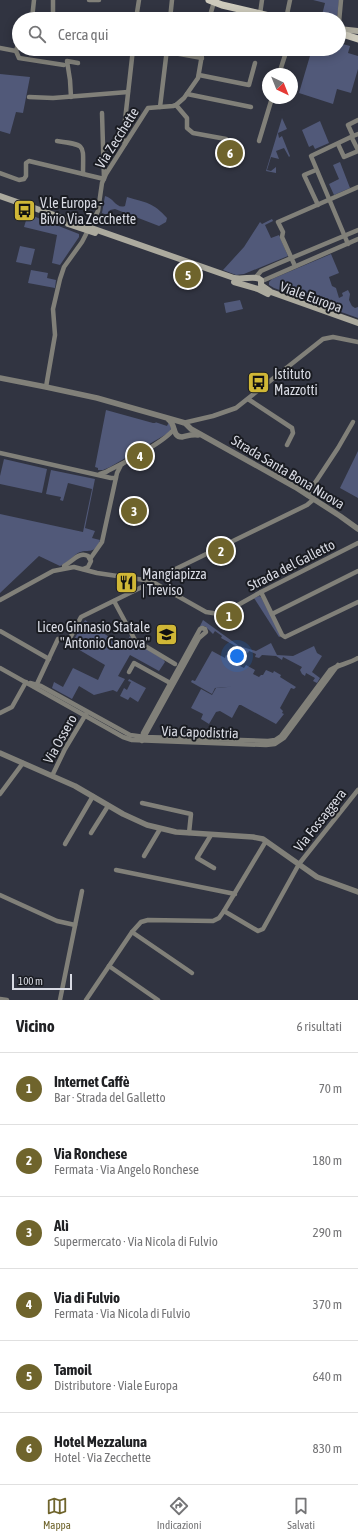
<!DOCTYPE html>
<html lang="it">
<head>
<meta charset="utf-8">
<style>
  :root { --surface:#fff; --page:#f6f6f6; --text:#202124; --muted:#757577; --line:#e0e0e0; --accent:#6f642c }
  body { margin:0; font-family:"Asap Condensed",sans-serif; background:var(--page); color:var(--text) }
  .compass { position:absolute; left:262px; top:68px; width:36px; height:36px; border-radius:50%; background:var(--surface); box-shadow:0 2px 10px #0003; rotate:137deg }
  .scale { position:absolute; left:12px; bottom:10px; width:60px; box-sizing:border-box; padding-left:4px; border:2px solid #d8dae3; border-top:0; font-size:11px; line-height:14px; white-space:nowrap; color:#d8dae3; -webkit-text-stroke:3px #1a1c22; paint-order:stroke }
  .you { position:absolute; left:237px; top:656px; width:14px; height:14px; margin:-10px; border:3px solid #fff; border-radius:50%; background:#1a73e8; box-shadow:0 0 0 6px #1a73e833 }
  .badge { display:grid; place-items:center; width:26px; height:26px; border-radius:50%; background:var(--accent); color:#fff; font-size:13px; font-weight:700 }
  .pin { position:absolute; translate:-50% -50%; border:2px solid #fff; box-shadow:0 1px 4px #0006 }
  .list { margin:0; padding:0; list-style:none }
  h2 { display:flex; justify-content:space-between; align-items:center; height:52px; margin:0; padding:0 16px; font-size:17px }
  h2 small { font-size:13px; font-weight:400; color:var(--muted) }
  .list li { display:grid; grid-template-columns:26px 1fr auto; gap:12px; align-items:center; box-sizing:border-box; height:72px; padding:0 16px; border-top:1px solid var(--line) }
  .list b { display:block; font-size:15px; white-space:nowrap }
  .list p { margin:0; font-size:13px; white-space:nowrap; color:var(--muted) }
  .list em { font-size:13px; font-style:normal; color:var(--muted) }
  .icon { flex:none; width:22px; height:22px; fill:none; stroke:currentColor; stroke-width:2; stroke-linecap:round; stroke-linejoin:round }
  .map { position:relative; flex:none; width:358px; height:1000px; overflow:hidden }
  .search { position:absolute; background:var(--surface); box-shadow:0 2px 10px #0003; left:12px; right:12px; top:12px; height:44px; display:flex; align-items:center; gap:10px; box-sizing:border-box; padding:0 14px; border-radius:22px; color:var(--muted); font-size:15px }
  .sheet { height:484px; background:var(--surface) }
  nav { display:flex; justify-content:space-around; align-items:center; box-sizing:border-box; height:56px; border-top:1px solid var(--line); background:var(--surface); font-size:11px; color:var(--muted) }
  nav a { display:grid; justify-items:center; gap:2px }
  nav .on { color:var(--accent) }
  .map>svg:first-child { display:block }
  .green { fill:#515979 }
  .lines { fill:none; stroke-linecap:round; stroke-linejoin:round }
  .minor { stroke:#818079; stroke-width:4.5 }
  .tertiary { stroke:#818079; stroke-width:5.5 }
  .secondary { stroke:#acaa9e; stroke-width:6 }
  .primary { stroke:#cdcabc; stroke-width:7 }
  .labels { text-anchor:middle; stroke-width:4; stroke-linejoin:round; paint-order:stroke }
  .street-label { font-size:14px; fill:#d8dae3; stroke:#1a1c22 }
  .poi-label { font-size:14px; fill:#d8dae3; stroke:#1a1c22; text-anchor:start }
</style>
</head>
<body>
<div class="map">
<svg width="358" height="1000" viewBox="0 0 358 1000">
  <rect width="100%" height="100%" fill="#313441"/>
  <g class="green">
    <path d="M313,0H339L337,19H321L325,3Z"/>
    <path d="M339,43L350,46L348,53L358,56V69L351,93L337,89L333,104L299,93L312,49H339Z"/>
    <path d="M0,74L30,77L23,113L16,112L10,134L0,131Z"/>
    <path d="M282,118L287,129L278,133L279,138L282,136L290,156L289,157L284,148L276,151L279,159L271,157L267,170L271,171L276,167V173L266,171Z"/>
    <path d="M320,121L329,143L315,149L313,145L309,147L302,130Z"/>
    <path d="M340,162L350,188L334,195L329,184L339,179L333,165Z"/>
    <path d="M105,196C114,198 116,209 125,206L127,197C146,203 153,202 167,218L166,222L159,226L115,209L110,210L107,215L102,213Z"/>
    <path d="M28,214L79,234V237L60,265L52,263L57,235L24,227Z"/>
    <path d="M272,219L273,221L265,225L271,238L279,235L288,256L244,274L236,275L223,270L244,247L260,222L262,224Z"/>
    <path d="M20,246L35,249L31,265L16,262Z"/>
    <path d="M331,254L339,273L329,277L332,286L336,288L339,298L343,296L342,293L348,290L350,294L349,300L352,306L355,308L358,307V318L274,288L269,285V282L272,279Z"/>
    <path d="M31,270L48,273L47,278L56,280L55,288L28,283Z"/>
    <path d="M240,300L243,309L226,313L224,303Z"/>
    <path d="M106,410L153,423H156L155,422L167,426L169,422L171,428L170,432L110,467L103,470H98V468L95,467Z"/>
    <path d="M358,451V498L340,488Z"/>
    <path d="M4,459L47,469L42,493L0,484V476Z"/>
    <path d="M51,470L95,479L85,528L95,531L92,538L100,540C95,556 87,548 78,553C71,558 67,563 60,566L39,556L0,593V514L83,532L92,489L68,483L63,501L60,500L61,497L46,494Z"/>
    <path d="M259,596L261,597L281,636L279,637L254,598Z"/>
    <path d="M85,620L123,647L130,636L132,640L163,659L165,662L159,671L130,655L118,676L125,679L117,692L113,690L94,695L79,686L72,699L52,688L54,682L63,687L73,668L98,680L105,665L71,645Z"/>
    <path d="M203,620L239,646L256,651L271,643L277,655L293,656L314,646L317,653L322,656L312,672L320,678L317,683L313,681L315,678L306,673L305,676L302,674L300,670L302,667L283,657L282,660L276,656L262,655L259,658L255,657L256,654L249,651L248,653L221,638L222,636L215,631L213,634L205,626H202L198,630Z"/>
    <path d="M212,651L225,658L226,655L238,662V665L244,668L246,665L255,670L253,674L259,677L261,675H263L266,670L273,673L274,671L281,675L280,677L296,687L294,689L291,688L280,708L283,711L282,713L284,714L276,724L241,705H239L232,718L220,711L216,712L209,724L201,719L203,714L191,708L201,689L212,695L216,688L239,686L215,688L212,694L191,682L192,680L195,681Z"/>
    <path d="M129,679L146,688L138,702L130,697L128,700L120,696L124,688L127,690L131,682L128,681Z"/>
  </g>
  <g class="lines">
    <g class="minor">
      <path d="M89,0H99"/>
      <path d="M260,14L262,0"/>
      <path d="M32,19L34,0"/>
      <path d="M53,19V0"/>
      <path d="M136,19L139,0"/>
      <path d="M170,19L172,0"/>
      <path d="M209,19L214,2"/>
      <path d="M286,19L290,0"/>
      <path d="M339,22L341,0"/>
      <path d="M19,41L16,51L19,58L64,65"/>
      <path d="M0,48L16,51"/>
      <path d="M152,49L202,58"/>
      <path d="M279,74L287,49"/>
      <path d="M199,75L249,85L255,63"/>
      <path d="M187,94L251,107"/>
      <path d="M29,97L53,98L128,92"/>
      <path d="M71,97L70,80L67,61L78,63"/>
      <path d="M176,105L187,118V128L193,133L226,139L225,148L240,151"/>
      <path d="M160,107L167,49"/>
      <path d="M358,120L348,125L353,136L358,134"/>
      <path d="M352,138L358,150"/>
      <path d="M57,141C87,145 83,144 83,174"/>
      <path d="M259,141L272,98"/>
      <path d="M125,144L123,138L133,49"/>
      <path d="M338,144L344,157L358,151"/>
      <path d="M316,170L304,175L318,205"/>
      <path d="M0,173L19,180L24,179L26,176V163L29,161L104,179L102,113"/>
      <path d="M348,244L311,156L353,136"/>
      <path d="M295,266L282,237L283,232L278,222L358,187"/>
      <path d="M256,277L261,271L277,264L358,230"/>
      <path d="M262,281L358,239"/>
      <path d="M46,387L55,335L53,309L60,279L64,267L82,242L98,211L102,183L106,174L148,108L173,106L176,105L184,98L198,78L203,49"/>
      <path d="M248,399L292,428L293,433L287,445"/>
      <path d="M183,423L213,416L236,408L323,339L333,337L358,342"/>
      <path d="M0,453L111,478H116"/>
      <path d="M100,474L106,472C123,463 164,443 174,429"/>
      <path d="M307,495L338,448L353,422"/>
      <path d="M90,559L102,542L117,473L121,465L127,461"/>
      <path d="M64,566C72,562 79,551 88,556L91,561L88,567L83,569"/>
      <path d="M151,581L307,505L314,499"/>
      <path d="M261,592L282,635L285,637L358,602"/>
      <path d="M0,600L53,571L74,567L97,573L151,581L206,612L219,614L229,610L261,592L358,543"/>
      <path d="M114,601L135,640L175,664"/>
      <path d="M272,614L358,571"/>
      <path d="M202,628L205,629L206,632L199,638L142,741L143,733L200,629Z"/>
      <path d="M0,631L49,659"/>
      <path d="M0,668L123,737L132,740L266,745L275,744L284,738L338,665"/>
      <path d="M129,672L134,663L172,684"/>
      <path d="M30,683L41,686L130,735L145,737L268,741L275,740L281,736L330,670C340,664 348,664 358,658"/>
      <path d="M36,686L58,639L69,640L81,617L146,585L149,581"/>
      <path d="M0,713L12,707L26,682"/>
      <path d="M52,776L65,749L86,714"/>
      <path d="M0,794L23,763"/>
      <path d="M142,803L191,814L189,833"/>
      <path d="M91,833L108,806"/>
      <path d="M211,835L197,858L214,868"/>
      <path d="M65,844L93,796"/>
      <path d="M144,856L160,829"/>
      <path d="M116,870L235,894"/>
      <path d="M0,895L57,921L75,925"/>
      <path d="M224,911L258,931L263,929L299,864L358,790"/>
      <path d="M132,932L192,973"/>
      <path d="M109,966L158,1000"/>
      <path d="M0,999L7,1000"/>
      <path d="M60,1000L82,891"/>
      <path d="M86,1000L132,932L141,922L148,920L213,921L219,918L224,911L266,841"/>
    </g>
    <g class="tertiary">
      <path d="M0,378L46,387L97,398L185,423L191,429L295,487L340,516L358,529"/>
      <path d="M169,420C176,425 172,437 182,437C187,436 192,434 198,435"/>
      <path d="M0,753L75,786L123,814L147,825L176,832L253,837L263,839L317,877L358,892"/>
    </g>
    <g class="secondary">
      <path d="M339,29L358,31"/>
      <path d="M0,196L234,278C244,280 256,275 261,280V285L271,292L358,323"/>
      <path d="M68,224L95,233"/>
      <path d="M234,282L258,289L268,294"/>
    </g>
    <g class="primary">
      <path d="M209,0L222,5L282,19"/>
      <path d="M339,33L358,39"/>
    </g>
  </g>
  <defs>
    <symbol id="bus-square" viewBox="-11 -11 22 22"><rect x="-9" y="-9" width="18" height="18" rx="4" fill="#d0b736" stroke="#1a1c22"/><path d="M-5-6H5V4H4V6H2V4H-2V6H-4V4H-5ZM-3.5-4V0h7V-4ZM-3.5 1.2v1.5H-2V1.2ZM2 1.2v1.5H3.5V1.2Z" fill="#111"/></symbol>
    <symbol id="restaurant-square" viewBox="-11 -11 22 22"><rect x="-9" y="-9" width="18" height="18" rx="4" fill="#d0b736" stroke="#1a1c22"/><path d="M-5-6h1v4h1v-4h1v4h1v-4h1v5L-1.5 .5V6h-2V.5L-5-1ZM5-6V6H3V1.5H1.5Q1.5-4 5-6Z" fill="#111"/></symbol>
    <symbol id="school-square" viewBox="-11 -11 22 22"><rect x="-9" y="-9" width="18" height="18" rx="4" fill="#d0b736" stroke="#1a1c22"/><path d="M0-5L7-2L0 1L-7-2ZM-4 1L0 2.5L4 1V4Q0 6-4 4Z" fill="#111"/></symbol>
  </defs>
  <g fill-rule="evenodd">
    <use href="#bus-square" x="12" y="198" width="25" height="25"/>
    <use href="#bus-square" x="246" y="370" width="25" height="25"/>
    <use href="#restaurant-square" x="114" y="570" width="25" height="25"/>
    <use href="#school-square" x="154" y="622" width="25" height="25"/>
  </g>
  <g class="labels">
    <g class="street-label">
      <text transform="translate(117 138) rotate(-58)" y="5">Via Zecchette</text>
      <text transform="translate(311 297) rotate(20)" y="5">Viale Europa</text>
      <text transform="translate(288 472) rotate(31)" y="5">Strada Santa Bona Nuova</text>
      <text transform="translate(291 565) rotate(-27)" y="5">Strada del Galletto</text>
      <text transform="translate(200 732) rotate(2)" y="5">Via Capodistria</text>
      <text transform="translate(60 739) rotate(-61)" y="5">Via Ossero</text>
      <text transform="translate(320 820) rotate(-52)" y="5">Via Fossaggera</text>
    </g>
    <g class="poi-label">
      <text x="40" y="208">V.le Europa -<tspan x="40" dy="16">Bivio Via Zecchette</tspan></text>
      <text x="274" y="379">Istituto<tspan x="274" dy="16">Mazzotti</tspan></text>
      <text x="142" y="579">Mangiapizza<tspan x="142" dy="16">| Treviso</tspan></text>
      <text x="150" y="632" text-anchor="end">Liceo Ginnasio Statale<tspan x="150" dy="16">"Antonio Canova"</tspan></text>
    </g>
  </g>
</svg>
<svg class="compass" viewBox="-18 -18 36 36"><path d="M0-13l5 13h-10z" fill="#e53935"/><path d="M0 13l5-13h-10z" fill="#757577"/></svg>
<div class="scale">100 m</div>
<div class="you"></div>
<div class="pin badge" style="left:229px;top:616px">1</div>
<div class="pin badge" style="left:221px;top:551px">2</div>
<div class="pin badge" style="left:134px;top:511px">3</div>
<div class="pin badge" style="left:140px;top:456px">4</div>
<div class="pin badge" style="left:188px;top:275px">5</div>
<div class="pin badge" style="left:230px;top:153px">6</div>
<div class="search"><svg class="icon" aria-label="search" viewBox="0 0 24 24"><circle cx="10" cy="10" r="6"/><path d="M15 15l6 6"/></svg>Cerca qui</div>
</div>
<section class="sheet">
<h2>Vicino<small>6 risultati</small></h2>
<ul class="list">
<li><span class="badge">1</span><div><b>Internet Caffè</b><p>Bar · Strada del Galletto</p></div><em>70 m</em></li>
<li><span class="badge">2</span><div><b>Via Ronchese</b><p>Fermata · Via Angelo Ronchese</p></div><em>180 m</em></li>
<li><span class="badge">3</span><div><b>Alì</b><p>Supermercato · Via Nicola di Fulvio</p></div><em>290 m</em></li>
<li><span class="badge">4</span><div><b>Via di Fulvio</b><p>Fermata · Via Nicola di Fulvio</p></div><em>370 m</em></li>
<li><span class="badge">5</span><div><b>Tamoil</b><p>Distributore · Viale Europa</p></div><em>640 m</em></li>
<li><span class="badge">6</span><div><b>Hotel Mezzaluna</b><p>Hotel · Via Zecchette</p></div><em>830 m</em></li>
</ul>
</section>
<nav>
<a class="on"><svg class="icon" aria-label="map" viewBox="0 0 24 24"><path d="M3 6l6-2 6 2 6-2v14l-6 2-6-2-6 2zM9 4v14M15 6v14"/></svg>Mappa</a>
<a><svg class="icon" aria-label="directions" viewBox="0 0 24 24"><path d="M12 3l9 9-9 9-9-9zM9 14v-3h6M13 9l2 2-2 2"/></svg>Indicazioni</a>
<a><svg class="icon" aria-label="saved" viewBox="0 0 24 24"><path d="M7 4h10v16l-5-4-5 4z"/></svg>Salvati</a>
</nav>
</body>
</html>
